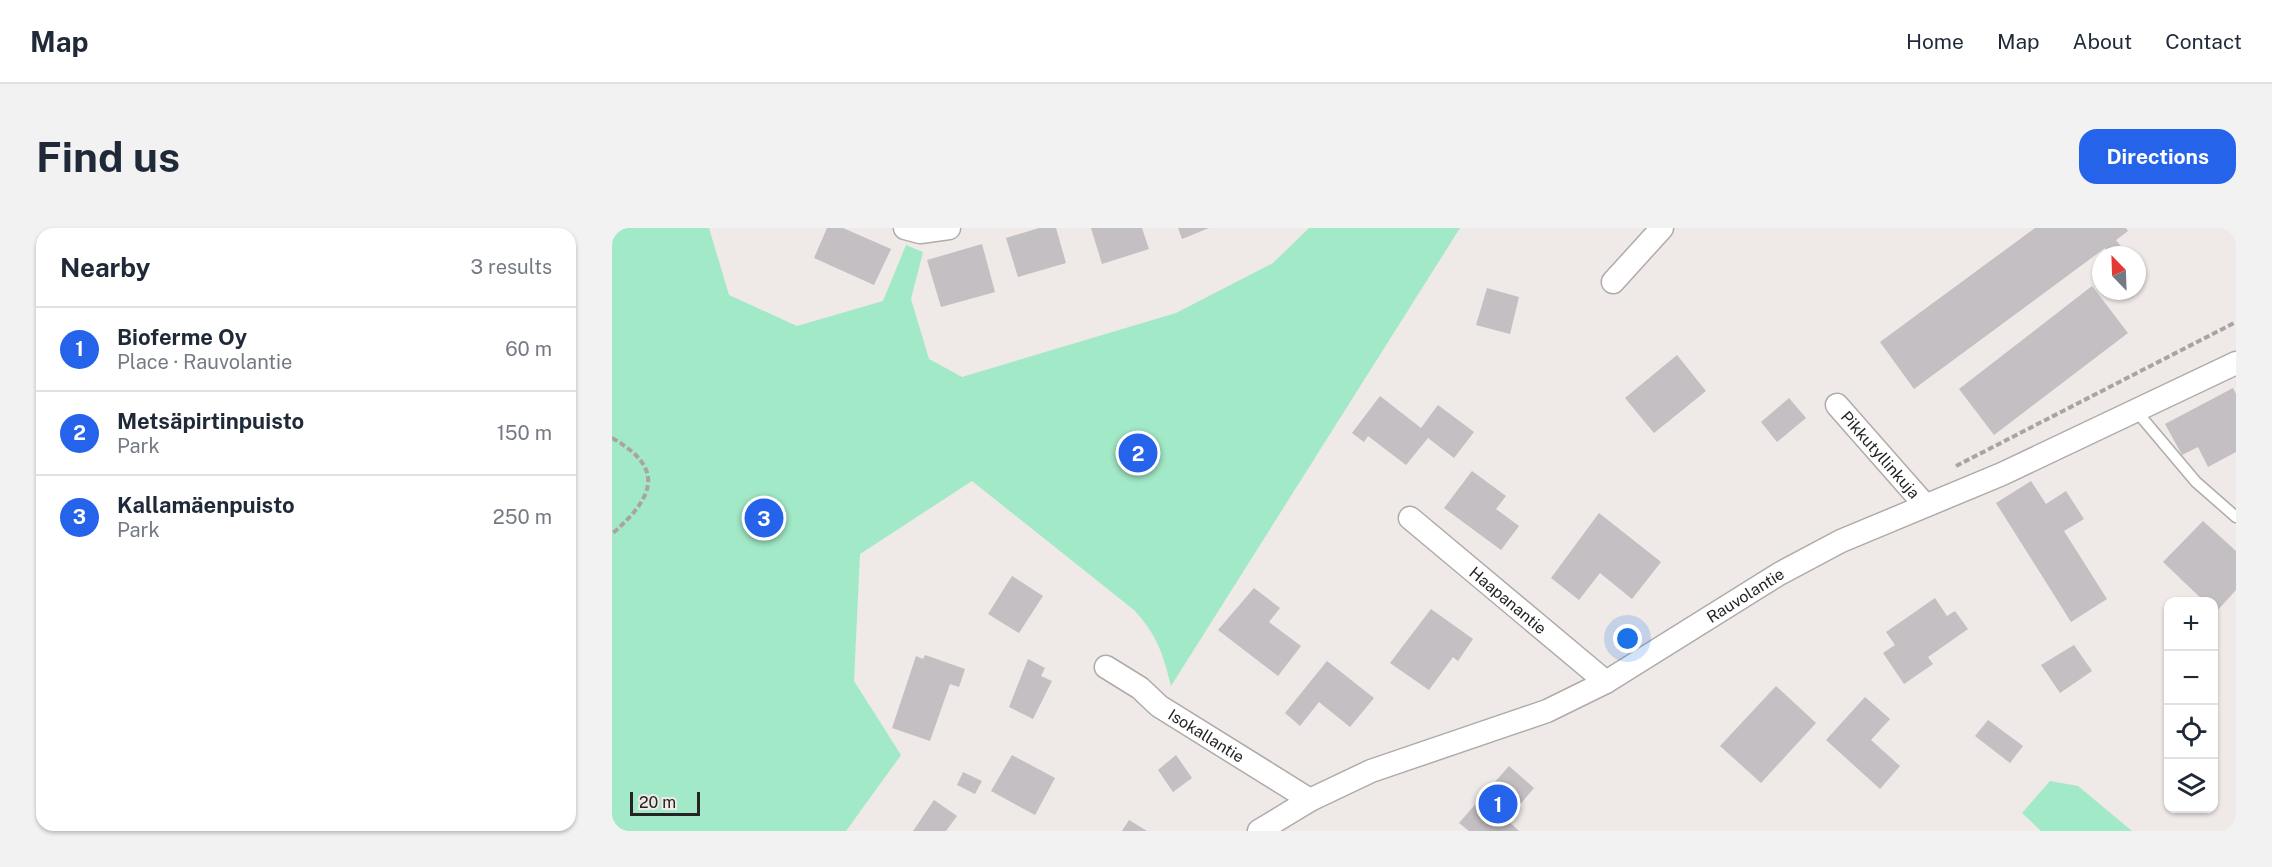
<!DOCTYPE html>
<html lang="en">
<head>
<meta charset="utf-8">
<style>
  :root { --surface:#fff; --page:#f2f2f3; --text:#1f2937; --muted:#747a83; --line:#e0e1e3; --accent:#2563eb }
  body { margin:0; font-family:"Public Sans",sans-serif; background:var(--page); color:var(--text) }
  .controls { position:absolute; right:18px; bottom:18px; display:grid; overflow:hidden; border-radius:12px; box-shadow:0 2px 4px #0004 }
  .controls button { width:54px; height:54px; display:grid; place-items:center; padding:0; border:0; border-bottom:2px solid var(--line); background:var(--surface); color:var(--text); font:30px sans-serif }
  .compass { position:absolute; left:1480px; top:18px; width:54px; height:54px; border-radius:50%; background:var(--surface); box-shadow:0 2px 4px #0004; rotate:337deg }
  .scale { position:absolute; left:18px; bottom:15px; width:70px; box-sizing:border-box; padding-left:6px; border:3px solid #252323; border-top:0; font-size:16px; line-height:21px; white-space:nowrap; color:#252323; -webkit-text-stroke:4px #efe9e7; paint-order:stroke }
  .you { position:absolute; left:1016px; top:411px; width:21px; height:21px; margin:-15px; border:4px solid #fff; border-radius:50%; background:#1a73e8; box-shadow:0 0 0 9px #1a73e833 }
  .badge { display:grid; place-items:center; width:39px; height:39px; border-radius:50%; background:var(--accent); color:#fff; font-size:20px; font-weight:700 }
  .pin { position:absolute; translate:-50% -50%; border:3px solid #fff; box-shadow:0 2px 6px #0006 }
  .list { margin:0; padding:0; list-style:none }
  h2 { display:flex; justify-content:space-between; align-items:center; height:78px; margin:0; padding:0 24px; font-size:26px }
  h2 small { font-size:20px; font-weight:400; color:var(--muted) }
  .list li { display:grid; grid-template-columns:39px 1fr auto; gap:18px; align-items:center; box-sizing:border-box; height:84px; padding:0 24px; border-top:2px solid var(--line) }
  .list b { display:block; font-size:22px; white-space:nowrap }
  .list p { margin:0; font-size:20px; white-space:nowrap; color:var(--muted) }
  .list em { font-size:20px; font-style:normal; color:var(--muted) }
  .icon { flex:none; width:33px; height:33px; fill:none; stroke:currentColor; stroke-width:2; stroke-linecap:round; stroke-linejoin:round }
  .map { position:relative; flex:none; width:1624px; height:603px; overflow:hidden; border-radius:18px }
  header { display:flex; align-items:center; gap:36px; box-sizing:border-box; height:84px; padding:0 30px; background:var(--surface); border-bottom:2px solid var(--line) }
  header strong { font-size:28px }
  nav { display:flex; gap:33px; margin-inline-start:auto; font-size:21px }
  .intro { display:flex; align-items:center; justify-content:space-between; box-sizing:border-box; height:144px; padding:0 36px }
  h1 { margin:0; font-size:42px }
  .button { padding:15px 27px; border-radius:18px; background:var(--accent); color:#fff; font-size:21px; font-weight:700 }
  main { display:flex; gap:36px; padding:0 36px }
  aside { flex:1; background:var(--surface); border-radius:18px; box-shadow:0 2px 4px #0004 }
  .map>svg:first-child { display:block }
  .green { fill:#a2e9c7 }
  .building { fill:#c3bfc2 }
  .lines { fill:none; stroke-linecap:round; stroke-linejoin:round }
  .service-casing { stroke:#b0aba9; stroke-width:13 }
  .minor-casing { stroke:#b0aba9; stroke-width:25 }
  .path { stroke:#a9a4a3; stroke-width:4; stroke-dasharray:6 3; stroke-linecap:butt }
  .service { stroke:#fff; stroke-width:10 }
  .minor { stroke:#fff; stroke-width:22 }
  .labels { text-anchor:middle; stroke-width:4.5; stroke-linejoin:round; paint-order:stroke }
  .street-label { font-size:16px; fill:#252323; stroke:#efe9e7 }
</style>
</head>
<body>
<header>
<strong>Map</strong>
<nav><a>Home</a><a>Map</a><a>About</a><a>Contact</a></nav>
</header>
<div class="intro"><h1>Find us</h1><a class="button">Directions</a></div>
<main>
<aside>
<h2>Nearby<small>3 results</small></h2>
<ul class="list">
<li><span class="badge">1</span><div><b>Bioferme Oy</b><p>Place · Rauvolantie</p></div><em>60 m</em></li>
<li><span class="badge">2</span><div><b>Metsäpirtinpuisto</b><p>Park</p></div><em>150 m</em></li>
<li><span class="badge">3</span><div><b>Kallamäenpuisto</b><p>Park</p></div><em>250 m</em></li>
</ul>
</aside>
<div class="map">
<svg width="1624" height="603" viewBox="0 0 1624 603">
  <rect width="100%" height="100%" fill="#efe9e7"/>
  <g class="green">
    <path d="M0,0H97L117,67L185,98L271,73L294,17L311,24L299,71L317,131L350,149L564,85L661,35L697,0H848L559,458C551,425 545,407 522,382L360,253L248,326L242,453L289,527L234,603H0Z"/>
    <path d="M1438,553L1466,558L1520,603H1429L1410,585Z"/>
  </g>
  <g class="building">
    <path d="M215,0H231L279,21L262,57L202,30Z"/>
    <path d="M427,0H444L454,35L406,49L394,10Z"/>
    <path d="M479,0H530L537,21L490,36Z"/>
    <path d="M566,0H597L570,11Z"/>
    <path d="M1423,0H1514L1516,3L1504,12L1511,21L1503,27H1498L1493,20L1302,161L1268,114Z"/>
    <path d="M370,16L383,64L329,79L315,32Z"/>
    <path d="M1480,58L1516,105L1382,207L1347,161Z"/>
    <path d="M875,60L907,69L898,106L864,97Z"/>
    <path d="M1065,127L1094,163L1042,205L1013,170Z"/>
    <path d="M1621,160L1624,166V224L1596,239L1586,219L1570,227L1553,196Z"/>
    <path d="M768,168L809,200L826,177L862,204L842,230L816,210L794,237L756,208L752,214L740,205Z"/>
    <path d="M1177,170L1194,190L1165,214L1149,194Z"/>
    <path d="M860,243L894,268L884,281L907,298L889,322L832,280Z"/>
    <path d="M1419,253L1434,276L1454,263L1472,291L1452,303L1495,371L1459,394L1384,275Z"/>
    <path d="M987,285L1049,334L1020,371L988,345L967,372L939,350Z"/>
    <path d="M1591,293L1624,323V362L1604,384L1602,374H1593L1551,334Z"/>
    <path d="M400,348L431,368L407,405L376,386Z"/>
    <path d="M642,360L668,380L657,394L689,418L666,448L606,402Z"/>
    <path d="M1323,370L1335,388L1343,383L1356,401L1316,429L1321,436L1292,456L1271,425L1283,417L1274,404Z"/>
    <path d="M819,381L861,411L846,433L841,429L817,462L778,435Z"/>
    <path d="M1462,417L1480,443L1448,465L1429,437Z"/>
    <path d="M313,427L353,441L347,459L338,456L318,513L280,500L304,428L311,431Z"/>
    <path d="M416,431L433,440L429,448L440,453L421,491L397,479Z"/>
    <path d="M715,433L762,470L738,499L707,474L688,498L673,485Z"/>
    <path d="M1164,458L1204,495L1149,555L1108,518Z"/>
    <path d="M1253,469L1278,491L1259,512L1288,538L1268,561L1214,512Z"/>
    <path d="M1376,492L1411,518L1398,535L1363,508Z"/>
    <path d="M400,527L443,550L423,587L379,563Z"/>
    <path d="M564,527L580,550L561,564L546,542Z"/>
    <path d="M897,538L922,560L895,592L907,603H857L847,595Z"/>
    <path d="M351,544L370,553L363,566L345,557Z"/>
    <path d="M322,572L345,588L334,603H301Z"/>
    <path d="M517,592L535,603H510Z"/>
  </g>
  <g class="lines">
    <defs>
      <path id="service" d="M1525,184L1584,254L1624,289"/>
      <g id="minor">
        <path d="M293,0L308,4L337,0"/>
        <path d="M1001,54L1050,0"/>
        <path id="s1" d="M1225,177L1313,277"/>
        <path id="s2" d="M798,290L994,454"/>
        <path id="s3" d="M494,439L528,460L547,478L698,572"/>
        <path id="s4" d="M647,603L698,572L759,543L935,483L994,454L1167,346L1229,313L1390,246L1624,135"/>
      </g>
    </defs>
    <use href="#service" class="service-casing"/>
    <use href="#minor" class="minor-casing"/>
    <g class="path">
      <path d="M0,210C55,241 41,270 0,306"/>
      <path d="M1344,238L1624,94"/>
    </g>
    <use href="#service" class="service"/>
    <use href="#minor" class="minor"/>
  </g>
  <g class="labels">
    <g class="street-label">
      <text dy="6" stroke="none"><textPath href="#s1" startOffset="66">Pikkutyllinkuja</textPath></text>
      <text dy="6" stroke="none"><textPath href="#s4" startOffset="543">Rauvolantie</textPath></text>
      <text dy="6" stroke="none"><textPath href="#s2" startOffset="128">Haapanantie</textPath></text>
      <text dy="6" stroke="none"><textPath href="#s3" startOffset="122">Isokallantie</textPath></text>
    </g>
  </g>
</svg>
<div class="controls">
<button>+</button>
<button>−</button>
<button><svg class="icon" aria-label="locate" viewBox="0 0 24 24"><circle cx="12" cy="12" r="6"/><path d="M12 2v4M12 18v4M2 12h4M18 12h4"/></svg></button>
<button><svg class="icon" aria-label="layers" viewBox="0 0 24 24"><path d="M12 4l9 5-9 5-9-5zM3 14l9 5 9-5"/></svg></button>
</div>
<svg class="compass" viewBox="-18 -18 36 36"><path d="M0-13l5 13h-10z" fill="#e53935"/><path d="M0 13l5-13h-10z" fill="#747a83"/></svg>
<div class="scale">20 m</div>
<div class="you"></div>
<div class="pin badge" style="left:886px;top:576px">1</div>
<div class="pin badge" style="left:526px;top:225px">2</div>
<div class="pin badge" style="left:152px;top:290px">3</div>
</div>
</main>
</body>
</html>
